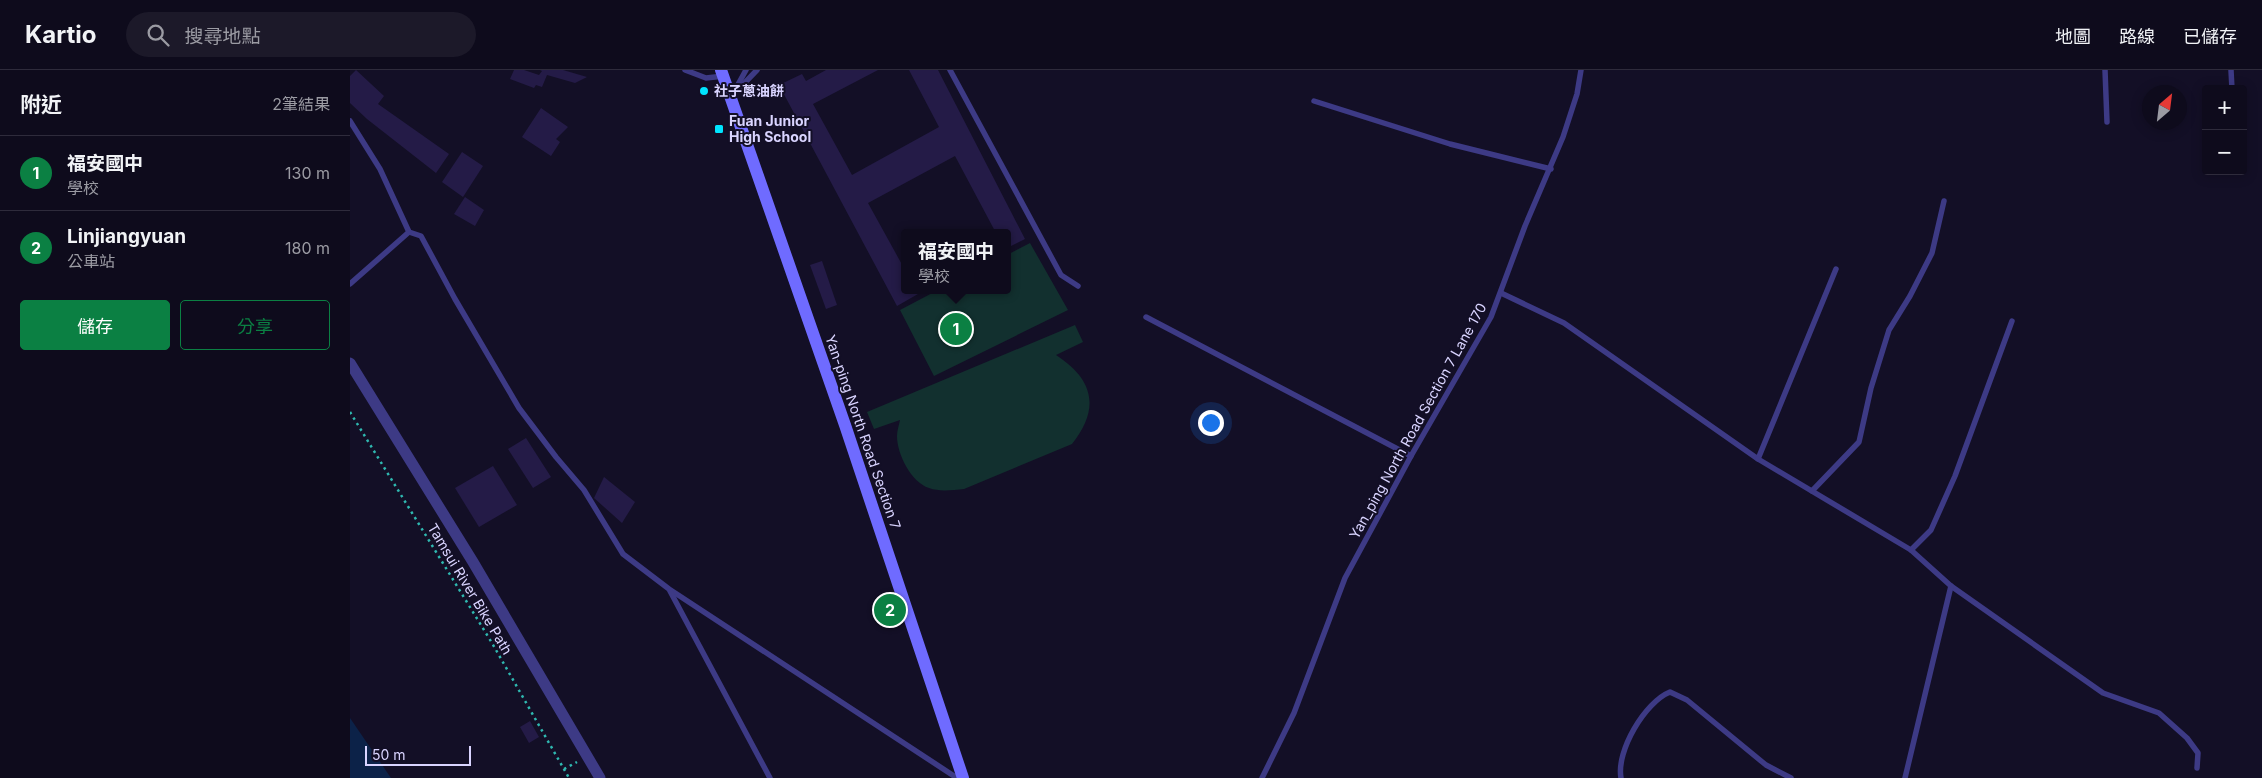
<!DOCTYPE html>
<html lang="zh-TW">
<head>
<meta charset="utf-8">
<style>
  :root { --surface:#0e0b1c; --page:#1c1929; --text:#f1f3f6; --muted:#9b9ba3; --line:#2e2b3b; --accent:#0b8043 }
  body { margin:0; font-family:Inter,"Noto Sans TC",sans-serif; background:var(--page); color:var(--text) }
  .controls { position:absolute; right:15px; top:15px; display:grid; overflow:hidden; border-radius:5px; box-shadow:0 2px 12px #0003 }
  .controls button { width:45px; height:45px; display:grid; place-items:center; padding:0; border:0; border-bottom:1px solid var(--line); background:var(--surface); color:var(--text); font:25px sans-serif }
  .compass { position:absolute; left:1792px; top:15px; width:45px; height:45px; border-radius:50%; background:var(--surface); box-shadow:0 2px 12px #0003; rotate:28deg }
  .scale { position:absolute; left:15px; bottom:12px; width:106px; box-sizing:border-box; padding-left:5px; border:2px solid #d9d4ff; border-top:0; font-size:14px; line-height:18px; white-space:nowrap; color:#d9d4ff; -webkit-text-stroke:4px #130f26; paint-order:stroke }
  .you { position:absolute; left:860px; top:352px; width:18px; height:18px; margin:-12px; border:4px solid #fff; border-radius:50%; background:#1a73e8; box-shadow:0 0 0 8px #1a73e833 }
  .badge { display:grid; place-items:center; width:32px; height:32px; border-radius:50%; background:var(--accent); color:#fff; font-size:16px; font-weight:700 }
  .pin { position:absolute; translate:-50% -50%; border:2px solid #fff; box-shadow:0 1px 5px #0006 }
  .popup { position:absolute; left:551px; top:159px; width:110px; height:65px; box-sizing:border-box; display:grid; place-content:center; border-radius:5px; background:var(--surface); filter:drop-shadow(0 1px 4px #0005); font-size:16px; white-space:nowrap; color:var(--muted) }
  .popup b { font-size:19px; color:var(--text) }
  .popup::after { content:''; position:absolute; left:50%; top:100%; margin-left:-10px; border:10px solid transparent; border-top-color:var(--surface) }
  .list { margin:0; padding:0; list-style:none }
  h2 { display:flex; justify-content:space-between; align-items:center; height:65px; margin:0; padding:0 20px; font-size:21px }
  h2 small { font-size:16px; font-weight:400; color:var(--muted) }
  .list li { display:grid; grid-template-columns:32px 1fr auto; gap:15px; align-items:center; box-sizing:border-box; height:75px; padding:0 20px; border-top:1px solid var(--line) }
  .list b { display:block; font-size:19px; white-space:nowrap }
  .list p { margin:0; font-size:16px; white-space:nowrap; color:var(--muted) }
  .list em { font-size:16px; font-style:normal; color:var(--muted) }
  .actions { display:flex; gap:10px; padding:15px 20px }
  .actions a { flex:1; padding:11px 0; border:1px solid var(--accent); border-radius:5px; text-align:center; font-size:18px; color:var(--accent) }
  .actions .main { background:var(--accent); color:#fff }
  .icon { flex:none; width:28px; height:28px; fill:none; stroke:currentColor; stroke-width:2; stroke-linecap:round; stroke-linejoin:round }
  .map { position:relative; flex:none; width:1912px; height:708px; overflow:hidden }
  header { display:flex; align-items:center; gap:30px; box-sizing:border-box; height:70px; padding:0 25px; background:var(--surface); border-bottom:1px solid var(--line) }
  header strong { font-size:24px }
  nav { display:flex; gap:28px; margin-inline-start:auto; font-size:18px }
  .search { width:350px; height:45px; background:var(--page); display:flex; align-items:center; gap:12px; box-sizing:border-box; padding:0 18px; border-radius:28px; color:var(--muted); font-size:19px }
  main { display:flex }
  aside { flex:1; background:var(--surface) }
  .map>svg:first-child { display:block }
  .green { fill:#12302f }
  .water { fill:#0c2248 }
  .building { fill:#241b47 }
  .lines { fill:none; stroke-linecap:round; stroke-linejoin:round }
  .path { stroke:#2fb8b0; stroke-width:2.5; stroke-dasharray:2.5 4; stroke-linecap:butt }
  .lane { stroke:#3d3a85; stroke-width:5.5 }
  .street { stroke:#3d3a85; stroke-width:11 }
  .secondary { stroke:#6f6bff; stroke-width:12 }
  .poi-dot { fill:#00e5ff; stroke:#130f26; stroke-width:2 }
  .labels { text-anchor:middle; stroke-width:4; stroke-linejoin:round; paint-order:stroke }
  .poi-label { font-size:14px; font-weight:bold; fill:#d9d4ff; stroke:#130f26; text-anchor:start }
  .street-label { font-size:14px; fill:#d9d4ff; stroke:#130f26 }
</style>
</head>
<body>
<header>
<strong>Kartio</strong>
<div class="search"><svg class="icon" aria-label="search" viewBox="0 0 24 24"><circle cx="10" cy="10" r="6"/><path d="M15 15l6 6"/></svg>搜尋地點</div>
<nav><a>地圖</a><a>路線</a><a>已儲存</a></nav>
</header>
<main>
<aside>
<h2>附近<small>2筆結果</small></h2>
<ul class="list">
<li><span class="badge">1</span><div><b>福安國中</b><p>學校</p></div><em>130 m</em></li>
<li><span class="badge">2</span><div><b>Linjiangyuan</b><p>公車站</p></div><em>180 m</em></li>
</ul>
<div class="actions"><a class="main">儲存</a><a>分享</a></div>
</aside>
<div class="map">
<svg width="1912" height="708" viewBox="0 0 1912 708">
  <rect width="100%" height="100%" fill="#130f26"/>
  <g class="green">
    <path d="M680,173L718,240L584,306L550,240L588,220H657V185Z"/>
    <path d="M725,255L733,272L706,285C743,309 751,338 722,374L614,419C602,420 590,422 579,418C561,412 547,384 547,366C547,361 549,355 550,350L524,359L517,342Z"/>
  </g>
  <path class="water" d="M0,648L41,708H0Z"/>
  <g class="building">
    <path d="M6,0L34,26L28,34L99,84L86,103L17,49L0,33V6Z"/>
    <path d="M164,0H174L189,5L192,1L190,0H213L237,7L225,13L197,5L192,17L186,15L184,18L160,9Z"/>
    <path d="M476,0H528L463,34L502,105L589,57L559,0H588L675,169L657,178V163H646L605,86L518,133L555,200V220H566L568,224L547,236L429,15L452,4L456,11Z"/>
    <path d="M191,38L218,57L206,69L210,72L201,86L172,67Z"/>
    <path d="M112,82L133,96L113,127L92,112Z"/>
    <path d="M115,127L134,140L125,156L104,144Z"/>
    <path d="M472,191L487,235L476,239L460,195Z"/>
    <path d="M176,368L201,407L183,418L158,379Z"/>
    <path d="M143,396L167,435L129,457L105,418Z"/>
    <path d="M254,407L285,432L272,453L244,428Z"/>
    <path d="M180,651L189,667L179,673L170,657Z"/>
  </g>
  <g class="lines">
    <g class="path">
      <path d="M0,342L142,573L219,708"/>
      <path d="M214,699L227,692"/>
    </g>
    <g class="lane">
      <path d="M335,0L356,8L374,6"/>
      <path d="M600,0L711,205L728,216"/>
      <path d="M1755,0L1757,52"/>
      <path d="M1881,0L1882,19"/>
      <path d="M385,20L396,0"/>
      <path d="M381,27L407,0"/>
      <path d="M964,31L1100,74L1201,99"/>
      <path d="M0,51L30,99L59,162L71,166L105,229L169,338L206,387L234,420L273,484L319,519L607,708"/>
      <path d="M0,214L59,162"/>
      <path d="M1151,223L1214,253L1408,389L1561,480L1601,516L1753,623L1809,643L1837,668L1848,683L1847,698"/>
      <path d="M796,247L1061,386"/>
      <path d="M1408,389L1486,199"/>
      <path d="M1462,421L1509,372L1521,318L1539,260L1560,226L1582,183L1594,131"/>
      <path d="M1561,480L1581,460L1605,406L1662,251"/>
      <path d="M320,521L420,708"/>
      <path d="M912,708L944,643L995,508L1061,386L1141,247L1175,156L1213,67L1227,24L1231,0"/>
      <path d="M1271,708C1266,681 1295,632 1320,622L1337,630L1416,695L1441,708"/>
      <path d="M1555,708L1601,516"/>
    </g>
    <path class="street" d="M0,293L123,492L250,708"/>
    <path class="secondary" d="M371,0L495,355L613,708"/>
  </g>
  <g class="poi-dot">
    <circle cx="354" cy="21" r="5"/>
    <rect x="364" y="54" width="10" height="10" rx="2.5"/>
  </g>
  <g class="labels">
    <g class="poi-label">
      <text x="364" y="26">社子蔥油餅</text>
      <text x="379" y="56">Fuan Junior<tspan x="379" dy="16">High School</tspan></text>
    </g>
    <g class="street-label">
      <text transform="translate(1068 351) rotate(-61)" y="5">Yan_ping North Road Section 7 Lane 170</text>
      <text transform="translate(513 362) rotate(71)" y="5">Yan-ping North Road Section 7</text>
      <text transform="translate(120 519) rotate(59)" y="5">Tamsui River Bike Path</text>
    </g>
  </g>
</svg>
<div class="controls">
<button>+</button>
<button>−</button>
</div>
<svg class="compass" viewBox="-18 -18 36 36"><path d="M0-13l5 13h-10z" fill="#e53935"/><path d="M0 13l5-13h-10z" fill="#9b9ba3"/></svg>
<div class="scale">50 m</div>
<div class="you"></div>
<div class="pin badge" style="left:606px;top:259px">1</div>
<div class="popup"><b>福安國中</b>學校</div>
<div class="pin badge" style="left:540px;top:540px">2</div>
</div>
</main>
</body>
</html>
